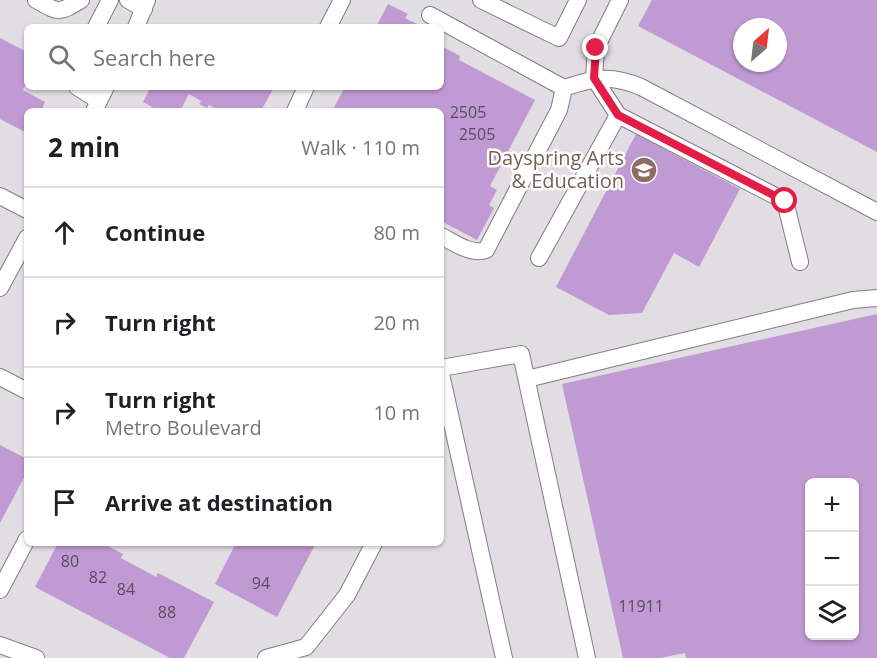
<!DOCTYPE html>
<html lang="en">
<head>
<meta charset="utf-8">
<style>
  :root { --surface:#fff; --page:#f6f6f6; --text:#202124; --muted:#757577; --line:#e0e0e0 }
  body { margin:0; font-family:"Open Sans",sans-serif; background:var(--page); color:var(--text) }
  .controls { position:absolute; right:18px; bottom:18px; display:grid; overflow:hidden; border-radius:9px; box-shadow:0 2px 4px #0004 }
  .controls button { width:54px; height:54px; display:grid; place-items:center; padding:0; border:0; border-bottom:2px solid var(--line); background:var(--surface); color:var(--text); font:30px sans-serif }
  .compass { position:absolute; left:733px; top:18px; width:54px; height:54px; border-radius:50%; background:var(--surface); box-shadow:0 2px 4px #0004; rotate:28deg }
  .stop { position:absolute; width:18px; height:18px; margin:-14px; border:4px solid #e11d48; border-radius:50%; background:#fff }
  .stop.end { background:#e11d48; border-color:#fff; box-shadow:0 2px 6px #0008 }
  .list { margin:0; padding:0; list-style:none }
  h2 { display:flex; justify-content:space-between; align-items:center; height:78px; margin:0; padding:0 24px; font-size:26px }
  h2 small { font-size:20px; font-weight:400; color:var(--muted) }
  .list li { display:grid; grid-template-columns:39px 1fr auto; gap:18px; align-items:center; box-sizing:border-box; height:90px; padding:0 24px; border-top:2px solid var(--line) }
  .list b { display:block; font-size:22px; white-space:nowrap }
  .list p { margin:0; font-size:20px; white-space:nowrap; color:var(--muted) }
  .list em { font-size:20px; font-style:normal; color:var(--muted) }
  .icon { flex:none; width:33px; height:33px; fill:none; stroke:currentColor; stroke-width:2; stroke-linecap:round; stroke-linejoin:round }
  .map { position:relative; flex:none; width:877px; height:658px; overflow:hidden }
  .search { position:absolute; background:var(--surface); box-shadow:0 2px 4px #0004; left:24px; top:24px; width:420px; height:66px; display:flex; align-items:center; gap:15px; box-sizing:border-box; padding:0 21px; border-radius:9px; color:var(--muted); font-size:22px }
  .panel { position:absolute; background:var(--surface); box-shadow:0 2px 4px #0004; left:24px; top:108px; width:420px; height:438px; border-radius:9px }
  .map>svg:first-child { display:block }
  .building { fill:#c09ad3; fill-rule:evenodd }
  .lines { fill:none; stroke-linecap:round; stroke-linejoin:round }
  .minor-casing { stroke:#817e83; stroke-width:18 }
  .minor { stroke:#fff; stroke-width:16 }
  .route { stroke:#e11d48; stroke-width:8 }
  .labels { text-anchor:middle; stroke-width:5; stroke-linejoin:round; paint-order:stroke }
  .number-label { font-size:16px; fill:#594e5f }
  .education-label { font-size:20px; fill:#785e54; stroke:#fff; text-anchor:end }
</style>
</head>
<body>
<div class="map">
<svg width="877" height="658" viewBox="0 0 877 658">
  <rect width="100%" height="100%" fill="#e1dde3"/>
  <g class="building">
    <path d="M652,0H877V152L638,26ZM742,27H778V63H742Z"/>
    <path d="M388,4L408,14L405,18L423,27H376Z"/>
    <path d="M0,38L27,52V86L25,85L23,90L45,102L41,111H27V133L0,119Z"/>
    <path d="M441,46L460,56L459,60L535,100L490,186L497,190L489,205L494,208L477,240L441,221V111H332L345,87H441Z"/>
    <path d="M151,87H274L261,111H220L209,105L207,108L199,104L201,101L189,94L180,111H159L143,102Z"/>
    <path d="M636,134L740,189L699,267L674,253L642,313L609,315L556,287Z"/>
    <path d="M877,314V658H686L685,653L660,658H623L562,384ZM810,482H854V636H810Z"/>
    <path d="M0,445L27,459V472L0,523Z"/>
    <path d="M58,543H102L123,554L121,558L156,577L158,573L214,602L184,658H170L35,587Z"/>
    <path d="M236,543H316L277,617L215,584Z"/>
  </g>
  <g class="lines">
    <defs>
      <g id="minor">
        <path d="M36,0C59,13 58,14 81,0"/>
        <path d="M128,0L144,9"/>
        <path d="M481,0L559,38L578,0"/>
        <path d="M430,15L564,88"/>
        <path d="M96,27L110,0"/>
        <path d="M136,27L147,0"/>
        <path d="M328,27L342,0"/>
        <path d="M594,78L596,48L620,0"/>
        <path d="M77,87L99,101"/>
        <path d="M94,111L106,87"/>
        <path d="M295,111L306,87"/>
        <path d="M618,115L785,201L800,262"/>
        <path d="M0,196L27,210"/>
        <path d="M441,236C455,243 471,255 486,250L559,110L564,88C594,78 610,74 641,87L877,212"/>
        <path d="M539,258L618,115L594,78"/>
        <path d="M0,288L27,238"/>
        <path d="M441,368L521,354L587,658"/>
        <path d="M441,374L504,658"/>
        <path d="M0,377L27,391"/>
        <path d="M527,379L853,300L877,298"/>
        <path d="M0,590L27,539"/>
        <path d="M0,645L36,658"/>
        <path d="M266,658L306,647L347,595L374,543"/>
      </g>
    </defs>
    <use href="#minor" class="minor-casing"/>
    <use href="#minor" class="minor"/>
  </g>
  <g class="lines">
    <path class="route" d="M596,48L594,78L618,115L785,201"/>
  </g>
  <defs>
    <symbol id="school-disc" viewBox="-11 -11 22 22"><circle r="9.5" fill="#8d6e63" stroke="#fff"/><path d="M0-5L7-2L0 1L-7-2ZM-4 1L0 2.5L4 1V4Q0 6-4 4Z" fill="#fff"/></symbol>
  </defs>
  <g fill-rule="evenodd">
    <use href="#school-disc" x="629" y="155" width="30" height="30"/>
  </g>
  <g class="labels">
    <g class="number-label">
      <text x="468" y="118">2505</text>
      <text x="477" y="140">2505</text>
      <text x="70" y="567">80</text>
      <text x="98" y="583">82</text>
      <text x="261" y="589">94</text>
      <text x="126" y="595">84</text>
      <text x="641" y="612">11911</text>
      <text x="167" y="618">88</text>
    </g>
    <g class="education-label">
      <text x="624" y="165">Dayspring Arts<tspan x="624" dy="23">&amp; Education</tspan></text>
    </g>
  </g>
</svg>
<div class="controls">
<button>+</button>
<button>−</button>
<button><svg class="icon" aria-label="layers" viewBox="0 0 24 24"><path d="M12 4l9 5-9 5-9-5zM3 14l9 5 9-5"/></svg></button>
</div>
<svg class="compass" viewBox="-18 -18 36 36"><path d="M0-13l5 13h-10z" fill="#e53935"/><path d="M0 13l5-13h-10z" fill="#757577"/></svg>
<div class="stop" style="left:785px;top:201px"></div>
<div class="stop end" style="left:596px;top:48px"></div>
<div class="search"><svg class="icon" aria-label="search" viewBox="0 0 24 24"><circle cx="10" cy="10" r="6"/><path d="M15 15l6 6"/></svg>Search here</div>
<section class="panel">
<h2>2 min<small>Walk · 110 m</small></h2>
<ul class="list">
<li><svg class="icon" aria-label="ahead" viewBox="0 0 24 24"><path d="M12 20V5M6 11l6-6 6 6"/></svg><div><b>Continue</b></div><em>80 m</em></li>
<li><svg class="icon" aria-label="right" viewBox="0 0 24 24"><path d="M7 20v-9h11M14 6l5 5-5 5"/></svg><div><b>Turn right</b></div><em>20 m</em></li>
<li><svg class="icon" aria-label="right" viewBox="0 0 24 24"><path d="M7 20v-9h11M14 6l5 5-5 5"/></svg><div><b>Turn right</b><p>Metro Boulevard</p></div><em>10 m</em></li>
<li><svg class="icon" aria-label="arrive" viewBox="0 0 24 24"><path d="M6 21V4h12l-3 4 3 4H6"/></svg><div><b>Arrive at destination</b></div></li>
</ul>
</section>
</div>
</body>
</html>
